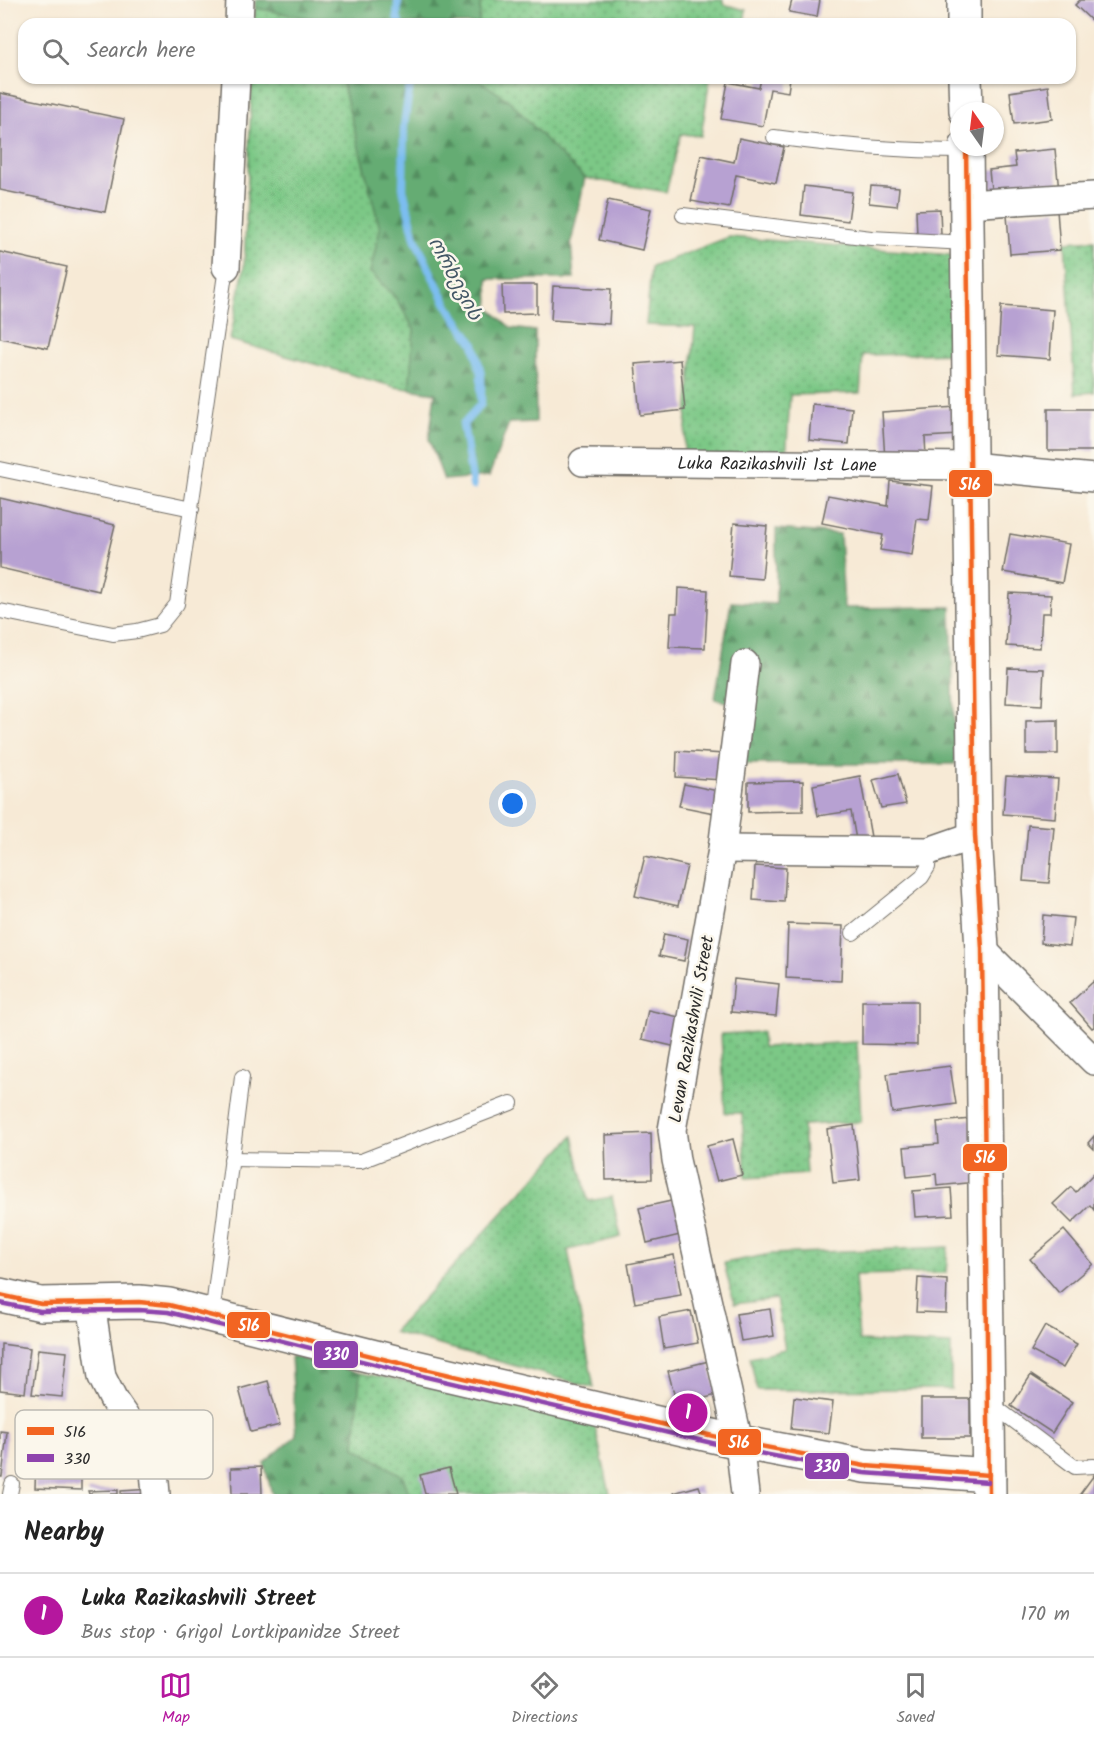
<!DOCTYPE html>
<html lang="en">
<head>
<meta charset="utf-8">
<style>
  :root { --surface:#fff; --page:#f2f2f2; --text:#222; --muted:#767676; --line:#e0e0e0; --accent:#b5179e }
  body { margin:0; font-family:Kalam,"Noto Sans Georgian",sans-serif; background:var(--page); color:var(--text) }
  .compass { position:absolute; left:950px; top:102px; width:54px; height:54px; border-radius:50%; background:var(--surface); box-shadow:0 2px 4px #0004; rotate:346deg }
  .you { position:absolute; left:513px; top:804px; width:21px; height:21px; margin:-15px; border:4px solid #fff; border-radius:50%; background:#1a73e8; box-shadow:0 0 0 9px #1a73e833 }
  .badge { display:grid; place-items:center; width:39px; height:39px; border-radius:50%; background:var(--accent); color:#fff; font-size:20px; font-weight:700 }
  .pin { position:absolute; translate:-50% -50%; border:3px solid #fff; box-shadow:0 2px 6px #0006 }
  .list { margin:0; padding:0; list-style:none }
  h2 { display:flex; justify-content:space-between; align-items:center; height:78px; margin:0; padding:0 24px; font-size:26px }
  h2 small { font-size:20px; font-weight:400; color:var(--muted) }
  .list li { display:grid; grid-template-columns:39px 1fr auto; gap:18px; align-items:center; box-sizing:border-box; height:84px; padding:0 24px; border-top:2px solid var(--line) }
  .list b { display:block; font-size:22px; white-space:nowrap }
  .list p { margin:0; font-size:20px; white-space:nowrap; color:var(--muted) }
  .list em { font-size:20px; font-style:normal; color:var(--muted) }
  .icon { flex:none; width:33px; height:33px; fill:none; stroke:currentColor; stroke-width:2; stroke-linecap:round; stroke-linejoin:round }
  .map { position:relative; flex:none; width:1094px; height:1494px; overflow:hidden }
  .search { position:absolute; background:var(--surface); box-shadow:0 2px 4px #0004; left:18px; right:18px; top:18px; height:66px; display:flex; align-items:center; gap:15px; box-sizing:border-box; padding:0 21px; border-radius:18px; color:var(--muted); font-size:22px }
  .sheet { height:162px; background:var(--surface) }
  nav { display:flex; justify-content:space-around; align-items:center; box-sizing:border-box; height:84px; border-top:2px solid var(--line); background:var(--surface); font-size:16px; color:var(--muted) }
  nav a { display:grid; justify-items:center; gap:3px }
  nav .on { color:var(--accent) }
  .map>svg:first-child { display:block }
  .forest { fill:url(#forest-firs); stroke:#486c4f; stroke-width:1.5 }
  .garden { fill:url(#garden-dots); stroke:#547a58; stroke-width:1.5 }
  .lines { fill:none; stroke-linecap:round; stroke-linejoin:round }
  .stream { stroke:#7bbdf0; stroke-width:8 }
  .building { fill:#b7a1d2 }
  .service-casing { stroke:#726e67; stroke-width:16 }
  .minor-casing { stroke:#726e67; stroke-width:30 }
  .tertiary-casing { stroke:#726e67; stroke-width:36 }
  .service { stroke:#fff; stroke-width:14 }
  .minor { stroke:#fff; stroke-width:27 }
  .tertiary { stroke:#fff; stroke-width:33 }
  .bus-1-casing { stroke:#fbf7ec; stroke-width:9 }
  .bus-2-casing { stroke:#fbf7ec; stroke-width:9 }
  .bus-1 { stroke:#f26522; stroke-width:4.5 }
  .bus-2 { stroke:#8e44ad; stroke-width:4.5 }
  .labels { text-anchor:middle; stroke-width:5; stroke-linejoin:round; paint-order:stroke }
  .street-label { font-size:18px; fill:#2b2b2b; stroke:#fbf7ec }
  .water-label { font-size:20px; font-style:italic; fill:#435766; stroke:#fbf7ec }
  .key { fill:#fbf7ec; stroke:#bdbab2; stroke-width:1.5 }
  .key-label { font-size:16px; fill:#2b2b2b }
  .line-badge { stroke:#fbf7ec; stroke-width:2 }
  .badge-label { font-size:16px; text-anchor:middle; font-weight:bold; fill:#fff }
</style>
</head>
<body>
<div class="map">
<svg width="1094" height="1494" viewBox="0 0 1094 1494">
  <defs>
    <pattern id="forest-firs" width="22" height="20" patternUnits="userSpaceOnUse" patternTransform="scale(1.5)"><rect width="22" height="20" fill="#65ac73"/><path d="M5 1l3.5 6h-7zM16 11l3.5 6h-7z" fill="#538c5f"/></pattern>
    <pattern id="garden-dots" width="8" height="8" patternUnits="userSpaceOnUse" patternTransform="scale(1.5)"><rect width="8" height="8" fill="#7cc886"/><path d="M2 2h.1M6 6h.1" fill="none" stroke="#66a36e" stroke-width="1.8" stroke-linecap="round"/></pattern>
  </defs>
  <rect width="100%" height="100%" fill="#fbf7ec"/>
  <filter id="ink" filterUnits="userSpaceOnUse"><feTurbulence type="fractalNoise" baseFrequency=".0167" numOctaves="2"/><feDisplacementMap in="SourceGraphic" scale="12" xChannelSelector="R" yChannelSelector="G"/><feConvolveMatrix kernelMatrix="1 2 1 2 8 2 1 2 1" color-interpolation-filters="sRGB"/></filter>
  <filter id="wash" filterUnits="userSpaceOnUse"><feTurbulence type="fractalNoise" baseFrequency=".008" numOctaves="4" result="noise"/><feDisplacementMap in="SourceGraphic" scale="24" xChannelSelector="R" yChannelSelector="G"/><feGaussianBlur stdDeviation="1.35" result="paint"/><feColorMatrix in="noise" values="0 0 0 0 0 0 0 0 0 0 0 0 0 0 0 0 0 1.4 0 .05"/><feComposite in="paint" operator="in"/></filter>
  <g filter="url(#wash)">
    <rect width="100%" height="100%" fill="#f7ead6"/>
    <g class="forest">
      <path d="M255,0H481L479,24H316L312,19L255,8Z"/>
      <path d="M341,78H476L511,102L553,148L585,178L571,243L574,279H488L489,308L511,328L535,331L536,422L509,423L489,476L444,480L429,440L435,393L409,389L414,329L395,297L370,272L380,229Z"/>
      <path d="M776,529L840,534L844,608L951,607L955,764H736L730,703L715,699L731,602L776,604Z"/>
      <path d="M291,1356L360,1373L355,1447L403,1476L409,1494H272L264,1463L296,1436Z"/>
    </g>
    <g class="garden">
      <path d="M481,0H723V4L746,10L744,24H479Z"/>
      <path d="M255,8L312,19L316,24H254Z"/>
      <path d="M252,78H341L380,229L370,272L395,297L414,329L409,389L395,387L230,340L244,268Z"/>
      <path d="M476,78H710L701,136L681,134L666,192L585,178L553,148L511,102Z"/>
      <path d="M729,237L951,255L957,353L863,355L860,393L790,395L786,460L683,459L695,327L646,325L651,267Z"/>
      <path d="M1094,240V392L1075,394L1065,242Z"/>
      <path d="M762,1032L763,1047L857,1042L861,1122L803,1125L806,1174L746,1178L742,1113H725L721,1034Z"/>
      <path d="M573,1136L588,1201L612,1197L621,1237L568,1250L594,1388L393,1332Z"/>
      <path d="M948,1247L946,1273L855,1275L859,1341L951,1345V1389L757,1390L750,1357L785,1349L776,1299L734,1304L724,1263L771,1254Z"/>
      <path d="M360,1373L424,1384L594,1422L610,1494H409L403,1476L355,1447Z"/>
    </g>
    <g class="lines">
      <g class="stream">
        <path d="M398,0L397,16L399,24"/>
        <path d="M411,78L404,125L403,188L415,238L431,273L449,308L474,344L481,374V404L463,424L473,486"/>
      </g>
    </g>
    <g id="blocks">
      <g class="building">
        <path d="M792,0H820L817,17L789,12Z"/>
        <path d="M1080,0H1094V23L1075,5Z"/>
        <path d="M761,78H790L788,92L770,89L763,126L721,119L728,82L759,88Z"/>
        <path d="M1048,86L1052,119L1014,124L1010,92Z"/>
        <path d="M0,93L124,119L105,212L0,190Z"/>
        <path d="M739,138L784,147L776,183L736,175L729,208L691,201L701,155L734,162Z"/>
        <path d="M1055,149L1059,192L992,199L989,170L1016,167L1014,153Z"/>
        <path d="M804,186L852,192L848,221L801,215Z"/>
        <path d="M871,186L899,188L897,206L869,203Z"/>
        <path d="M608,200L651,209L642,250L599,240Z"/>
        <path d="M940,209L941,235L917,236L916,210Z"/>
        <path d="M1057,210L1060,250L1010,254L1007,215Z"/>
        <path d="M0,252L67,267L48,348L0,338Z"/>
        <path d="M502,285H537V313L503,314Z"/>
        <path d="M553,286L611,289L609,324L551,320Z"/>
        <path d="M1001,306L1053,310L1050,359L998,355Z"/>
        <path d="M680,360L685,410L640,415L635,364Z"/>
        <path d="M812,404L852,408L849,444L809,440Z"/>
        <path d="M957,407L959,435L925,437L926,457L885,460L882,412Z"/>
        <rect x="1048" y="409" width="46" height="42"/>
        <path d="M890,481L933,486L929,520L917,519L912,555L880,550L883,535L822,523L828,495L888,506Z"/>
        <path d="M0,498L115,525L99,591L0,568Z"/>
        <path d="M734,523L767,526L762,579L729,576Z"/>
        <path d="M1010,534L1069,544L1062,583L1003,572Z"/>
        <path d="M678,588L708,590L705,648L669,647L671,613H677Z"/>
        <path d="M1009,593L1051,595L1050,613H1042L1040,648L1006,646Z"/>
        <path d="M1008,668L1044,669L1042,705L1006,703Z"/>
        <path d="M1058,720V754H1026V721Z"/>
        <path d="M677,751L724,754L722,780L676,777Z"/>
        <path d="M898,774L906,804L881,808L873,780Z"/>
        <path d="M860,776L871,837L856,840L851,811L818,816L813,785Z"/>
        <path d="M1006,776L1058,779L1055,818L1003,814Z"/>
        <path d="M803,781V811L748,812V782Z"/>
        <path d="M684,784L723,792L719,814L679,806Z"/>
        <path d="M1028,825L1054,827L1049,883L1023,881Z"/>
        <path d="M645,856L687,866L678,906L635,896Z"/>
        <path d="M755,866L786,868L784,902L753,900Z"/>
        <path d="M1043,915L1073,918L1070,946L1041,943Z"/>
        <path d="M788,924L843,926L841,981L786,978Z"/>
        <path d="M664,934L688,939L684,961L659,956Z"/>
        <path d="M734,979L779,984L776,1016L731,1012Z"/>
        <path d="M1094,981V1027L1092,1028L1070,1003Z"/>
        <path d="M862,1001H917V1045L862,1044Z"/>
        <path d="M648,1010L688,1019L681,1048L642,1039Z"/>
        <path d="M950,1066L956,1104L892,1113L887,1074Z"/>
        <path d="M971,1119L977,1182L937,1186L936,1174L907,1177L904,1147L939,1144L937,1122Z"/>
        <path d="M854,1125L860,1180L833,1183L827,1129Z"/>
        <path d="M651,1133L652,1179L606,1180L605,1135Z"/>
        <path d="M1094,1136V1149L1088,1143Z"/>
        <path d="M733,1139L742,1175L717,1181L707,1146Z"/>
        <path d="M1094,1173V1210L1090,1205L1072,1223L1053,1204L1071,1187L1076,1192Z"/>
        <path d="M951,1188L953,1215L915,1217L913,1191Z"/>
        <path d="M676,1200L684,1234L647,1243L639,1208Z"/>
        <path d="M1064,1230L1093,1264L1059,1293L1030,1259Z"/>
        <path d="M674,1255L681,1295L635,1303L628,1264Z"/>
        <path d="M918,1278L947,1280L946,1313L916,1312Z"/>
        <path d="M770,1309L774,1336L741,1341L736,1314Z"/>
        <path d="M691,1311L698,1343L664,1349L659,1317Z"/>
        <path d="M1045,1326L1077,1344L1063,1368L1031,1351Z"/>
        <path d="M1,1344L30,1348L25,1393L0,1390Z"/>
        <path d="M38,1349L67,1352L62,1397L32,1394Z"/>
        <path d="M709,1361L717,1395L677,1405L668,1371Z"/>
        <path d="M1031,1375L1072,1402L1052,1433L1011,1406Z"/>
        <path d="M268,1381L280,1425L251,1432L239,1389Z"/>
        <path d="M794,1397L833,1402L829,1433L791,1429Z"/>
        <rect x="921" y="1399" width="49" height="39"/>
        <path d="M0,1431L7,1432L2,1477H0Z"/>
        <path d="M36,1459L81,1460V1490L35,1488Z"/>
        <path d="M261,1467L262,1494H232L231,1468Z"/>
        <path d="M449,1468L456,1494H425L420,1475Z"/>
        <path d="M1094,1475V1494H1080Z"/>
        <path d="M699,1486L702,1494H673V1493Z"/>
        <path d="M151,1489V1494H121V1491Z"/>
        <path d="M118,1490V1494H89L88,1491Z"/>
      </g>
    </g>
  </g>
  <g filter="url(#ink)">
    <use href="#blocks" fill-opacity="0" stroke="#726e67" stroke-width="1.5"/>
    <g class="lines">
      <defs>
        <g id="service">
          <path d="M774,137C838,146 901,151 966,151"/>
          <path d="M683,215L871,238L967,243"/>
          <path d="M0,469L192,509"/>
          <path d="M0,611L113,634L137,631L160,625L177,604L226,267"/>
          <path d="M853,933L922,877L928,867L929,851"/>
          <path d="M231,1159L361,1161L511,1103"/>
          <path d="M212,1316L242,1077"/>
          <path d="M990,1403L1075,1467L1094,1466"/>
          <path d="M10,1494L12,1484"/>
        </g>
        <g id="minor">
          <path d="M239,24L240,0"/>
          <path d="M967,204L1094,196"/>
          <path d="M226,267L236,78"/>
          <path id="s1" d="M583,462L971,466L1094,478"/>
          <path d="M745,664L722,849L672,1130L676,1160L739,1442L745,1494"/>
          <path d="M722,849L929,851L975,835"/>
          <path d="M982,949L1094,1061"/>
          <path d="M91,1303L102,1377L114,1401L143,1443L154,1471L156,1494"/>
        </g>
        <g id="tertiary">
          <path d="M964,0V24"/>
          <path d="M965,78L966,111"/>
          <path d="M966,147L975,835L982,949L989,1494"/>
          <path d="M0,1295L41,1304L139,1302L169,1305L407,1365L739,1442L865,1466L989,1475"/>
        </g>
      </defs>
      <use href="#service" class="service-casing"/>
      <use href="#minor" class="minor-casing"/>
      <use href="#tertiary" class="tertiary-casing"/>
      <use href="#service" class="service"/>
      <use href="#minor" class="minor"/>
      <use href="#tertiary" class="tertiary"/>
      <defs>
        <g id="bus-1">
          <path d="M966,147L975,835L982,949L989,1494"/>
          <path d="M0,1295L41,1304L139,1302L169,1305L407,1365L739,1442L865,1466L989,1475"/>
        </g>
        <path id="bus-2" d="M0,1303L40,1311L139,1310L168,1312L405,1372L738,1449L864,1473L988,1482"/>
      </defs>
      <use href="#bus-1" class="bus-1-casing"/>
      <use href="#bus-2" class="bus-2-casing"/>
      <use href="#bus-1" class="bus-1"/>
      <use href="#bus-2" class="bus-2"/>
    </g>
  </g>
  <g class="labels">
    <g class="street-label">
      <text dy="6" stroke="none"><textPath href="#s1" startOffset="194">Luka Razikashvili 1st Lane</textPath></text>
      <text transform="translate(691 1029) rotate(-80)" y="6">Levan Razikashvili Street</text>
    </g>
    <g class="water-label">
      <text transform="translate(456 278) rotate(62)" y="7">ორხევის</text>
    </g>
  </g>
  <rect x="15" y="1410" width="198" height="69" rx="9" class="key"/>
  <rect x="27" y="1427" width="27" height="8" fill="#f26522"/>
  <rect x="27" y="1454" width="27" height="8" fill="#8e44ad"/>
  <g class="key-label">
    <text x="64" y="1437">516</text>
    <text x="64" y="1464">330</text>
  </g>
  <g class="line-badge">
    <rect x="948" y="469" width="45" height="29" rx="6" fill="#f26522"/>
    <rect x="962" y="1143" width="46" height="29" rx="6" fill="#f26522"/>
    <rect x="226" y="1311" width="45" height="28" rx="6" fill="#f26522"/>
    <rect x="313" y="1340" width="46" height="29" rx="6" fill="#8e44ad"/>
    <rect x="717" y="1428" width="45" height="28" rx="6" fill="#f26522"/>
    <rect x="804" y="1452" width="46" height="28" rx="6" fill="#8e44ad"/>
  </g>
  <g class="badge-label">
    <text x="970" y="490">516</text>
    <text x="985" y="1163">516</text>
    <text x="249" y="1331">516</text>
    <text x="336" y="1360">330</text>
    <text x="739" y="1448">516</text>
    <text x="827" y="1472">330</text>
  </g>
</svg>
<svg class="compass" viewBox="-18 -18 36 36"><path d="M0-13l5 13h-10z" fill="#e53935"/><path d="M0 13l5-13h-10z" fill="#767676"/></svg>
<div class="you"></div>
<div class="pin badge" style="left:688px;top:1413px">1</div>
<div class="search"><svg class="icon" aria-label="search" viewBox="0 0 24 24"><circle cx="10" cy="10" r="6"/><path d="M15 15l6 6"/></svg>Search here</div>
</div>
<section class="sheet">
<h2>Nearby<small></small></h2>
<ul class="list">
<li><span class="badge">1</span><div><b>Luka Razikashvili Street</b><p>Bus stop · Grigol Lortkipanidze Street</p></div><em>170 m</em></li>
</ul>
</section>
<nav>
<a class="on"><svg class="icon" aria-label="map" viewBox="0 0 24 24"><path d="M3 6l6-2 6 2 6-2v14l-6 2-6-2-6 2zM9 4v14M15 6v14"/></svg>Map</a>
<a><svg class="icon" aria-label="directions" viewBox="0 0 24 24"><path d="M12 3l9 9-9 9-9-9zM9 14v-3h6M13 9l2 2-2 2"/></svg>Directions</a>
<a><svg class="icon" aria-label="saved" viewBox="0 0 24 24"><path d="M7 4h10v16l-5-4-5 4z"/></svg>Saved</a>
</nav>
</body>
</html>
